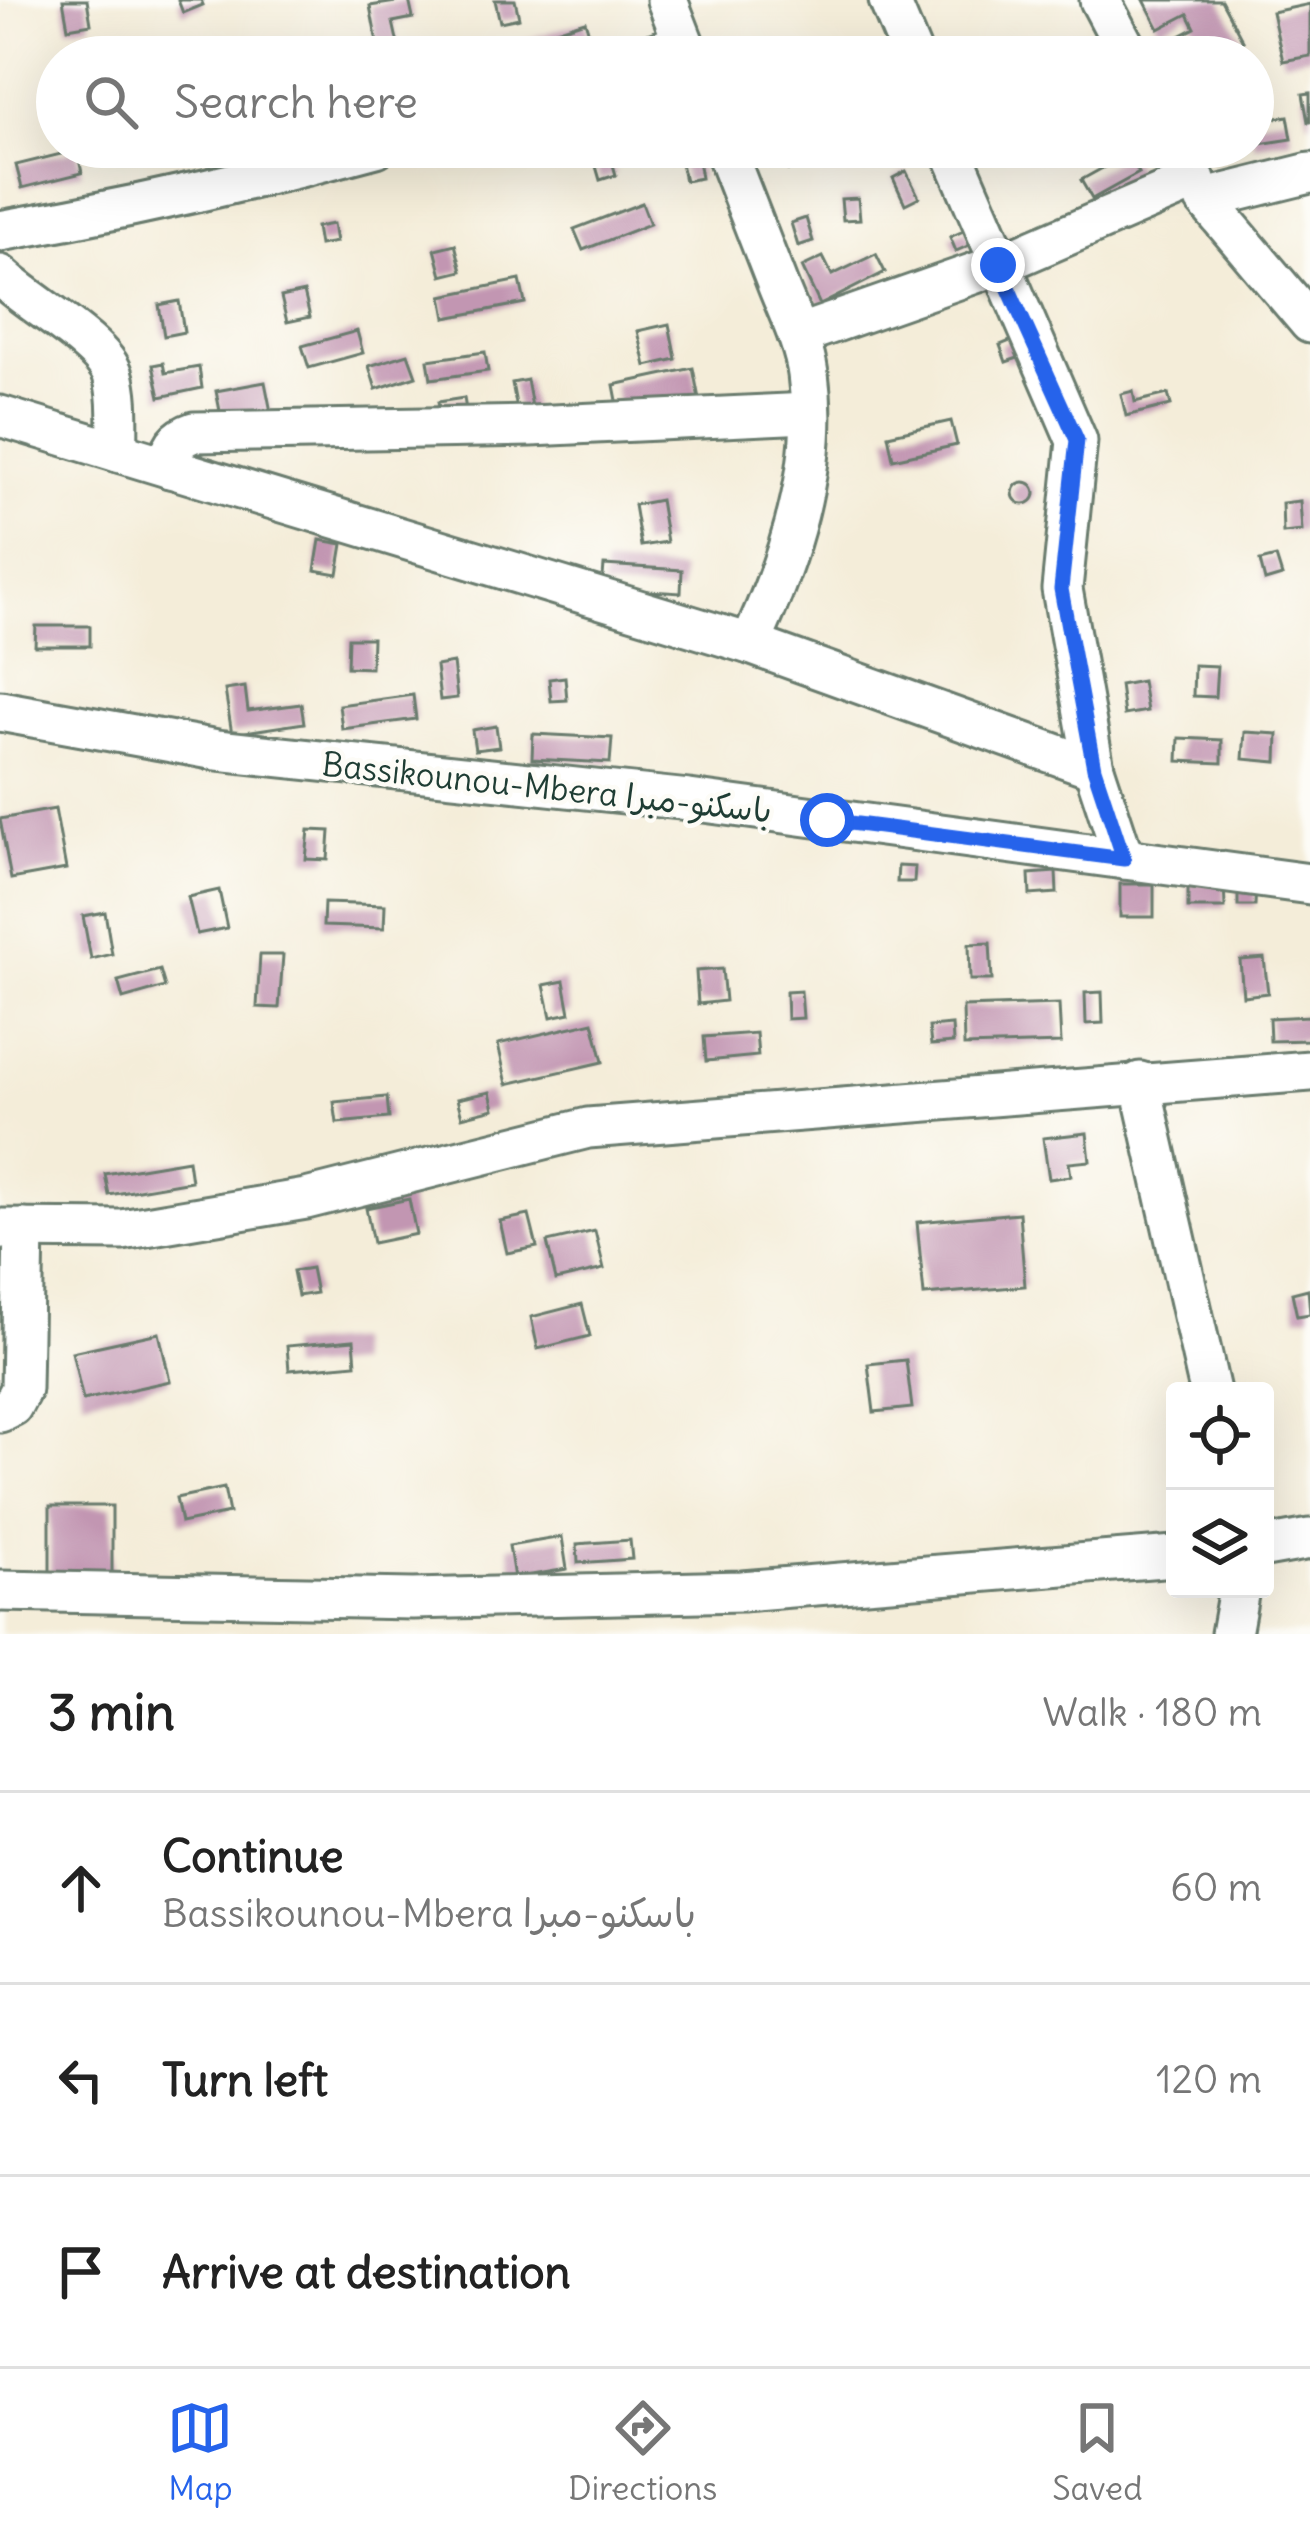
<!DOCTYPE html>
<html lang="en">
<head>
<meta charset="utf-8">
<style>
  :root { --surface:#fff; --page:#f2f2f2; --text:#222; --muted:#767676; --line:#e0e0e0; --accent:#2563eb }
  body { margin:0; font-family:Delius,"Playpen Sans Arabic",sans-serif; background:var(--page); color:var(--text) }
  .controls { position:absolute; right:36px; bottom:36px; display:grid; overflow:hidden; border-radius:12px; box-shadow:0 12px 48px #0002 }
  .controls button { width:108px; height:108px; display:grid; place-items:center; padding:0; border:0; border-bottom:3px solid var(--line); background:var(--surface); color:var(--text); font:60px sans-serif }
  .stop { position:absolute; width:36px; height:36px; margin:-27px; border:9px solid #2563eb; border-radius:50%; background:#fff }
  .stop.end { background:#2563eb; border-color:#fff; box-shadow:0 3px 12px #0008 }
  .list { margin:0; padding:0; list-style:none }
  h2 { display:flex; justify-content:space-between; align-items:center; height:156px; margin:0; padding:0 48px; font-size:51px }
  h2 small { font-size:39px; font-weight:400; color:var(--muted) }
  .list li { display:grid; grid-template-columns:78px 1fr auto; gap:36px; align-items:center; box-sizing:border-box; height:192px; padding:0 48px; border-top:3px solid var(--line) }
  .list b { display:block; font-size:45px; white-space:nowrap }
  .list p { margin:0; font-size:39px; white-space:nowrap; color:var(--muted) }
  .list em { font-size:39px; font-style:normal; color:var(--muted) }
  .icon { flex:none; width:66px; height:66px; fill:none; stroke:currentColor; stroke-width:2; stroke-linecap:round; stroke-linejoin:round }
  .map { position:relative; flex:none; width:1310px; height:1634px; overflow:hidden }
  .search { position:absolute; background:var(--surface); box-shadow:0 12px 48px #0002; left:36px; right:36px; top:36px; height:132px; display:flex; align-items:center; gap:30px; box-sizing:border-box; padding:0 42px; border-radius:66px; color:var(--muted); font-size:45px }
  .sheet { height:732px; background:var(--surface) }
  nav { display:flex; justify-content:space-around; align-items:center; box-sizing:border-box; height:168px; border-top:3px solid var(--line); background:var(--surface); font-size:33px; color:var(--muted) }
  nav a { display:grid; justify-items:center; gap:6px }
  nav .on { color:var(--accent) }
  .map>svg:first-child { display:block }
  .building { fill:#c296b2 }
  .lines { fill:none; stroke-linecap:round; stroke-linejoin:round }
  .minor-casing { stroke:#6a7b6e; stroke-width:45 }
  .minor { stroke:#fff; stroke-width:39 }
  .route { stroke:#2563eb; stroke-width:15 }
  .labels { text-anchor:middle; stroke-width:9; stroke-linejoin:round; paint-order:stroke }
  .street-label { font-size:33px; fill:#1f3d34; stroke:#fdfcf7 }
</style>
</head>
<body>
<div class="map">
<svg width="1310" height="1634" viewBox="0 0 1310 1634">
  <rect width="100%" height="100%" fill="#fdfcf7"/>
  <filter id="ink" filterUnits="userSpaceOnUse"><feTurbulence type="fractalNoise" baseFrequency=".00833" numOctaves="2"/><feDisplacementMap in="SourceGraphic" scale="24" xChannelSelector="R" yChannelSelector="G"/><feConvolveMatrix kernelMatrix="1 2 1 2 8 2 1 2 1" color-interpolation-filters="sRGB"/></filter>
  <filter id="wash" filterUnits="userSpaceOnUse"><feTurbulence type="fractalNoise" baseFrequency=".004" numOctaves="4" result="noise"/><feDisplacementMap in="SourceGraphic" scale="48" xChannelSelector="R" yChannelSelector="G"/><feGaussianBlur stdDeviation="2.7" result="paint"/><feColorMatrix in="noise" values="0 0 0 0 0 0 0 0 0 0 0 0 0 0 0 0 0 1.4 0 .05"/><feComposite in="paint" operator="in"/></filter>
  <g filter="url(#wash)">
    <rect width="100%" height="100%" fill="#f4edd9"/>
    <g id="blocks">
      <g class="building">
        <path d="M63,0H87L91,24L68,28Z"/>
        <path d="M178,0H201L203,5L183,13Z"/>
        <path d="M409,0L413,18L393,22L399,49L379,53L370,6Z"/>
        <path d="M495,0H515L519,18L500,22Z"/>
        <path d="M1144,0H1221L1243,41L1212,57H1180L1172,40L1195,28L1188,14L1159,29Z"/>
        <path d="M1310,4V56L1283,61L1272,12Z"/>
        <path d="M585,21L596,55L509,57L506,46Z"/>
        <path d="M298,42L301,57H275L273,47Z"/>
        <path d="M178,47L179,57H153V50Z"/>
        <path d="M1310,93V122H1308L1303,94Z"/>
        <path d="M1288,116L1292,139L1253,145V122Z"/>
        <circle cx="860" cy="153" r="7"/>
        <path d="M780,147H826L788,170L775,150Z"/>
        <path d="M77,150L82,173L22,188L16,165Z"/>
        <path d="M609,151L616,175L600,180L593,156Z"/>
        <path d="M1128,154L1139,173L1092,199L1081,180Z"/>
        <path d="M698,160L701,178L685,181L681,163Z"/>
        <path d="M906,171L919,197L905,204L893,178Z"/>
        <path d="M858,198L860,219L843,220L841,199Z"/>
        <path d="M642,203L650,224L583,250L574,229Z"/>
        <path d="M806,218L813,241L798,246L791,223Z"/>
        <path d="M333,224L336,242L319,245L316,227Z"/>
        <path d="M966,230L972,244L956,251L950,237Z"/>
        <path d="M455,244L462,271L442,276L435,249Z"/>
        <path d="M876,254L885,272L820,305L802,267L823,257L832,275Z"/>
        <path d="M520,280L525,303L446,318L442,296Z"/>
        <path d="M304,292L310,317L287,322L281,297Z"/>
        <path d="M179,301L184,332L164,336L159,305Z"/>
        <path d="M669,324L676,359L646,366L638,331Z"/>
        <path d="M357,331L363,353L309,368L302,346Z"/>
        <path d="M1015,339L1021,357L1006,362L1000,345Z"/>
        <path d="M485,352L488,371L431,379L428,360Z"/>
        <path d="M408,354L416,376L376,389L369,366Z"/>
        <path d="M163,363L165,373L199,367L202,388L160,397L153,365Z"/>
        <path d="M693,368L699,399L620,416L614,385Z"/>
        <path d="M527,380L534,417L519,420L512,383Z"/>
        <path d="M265,382L271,412L222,421L216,391Z"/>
        <path d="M1133,391L1135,402L1168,394L1171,405L1126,416L1121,394Z"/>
        <path d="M464,398L466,410L440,414L438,402Z"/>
        <path d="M951,421L957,445L893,459L888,435Z"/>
        <circle cx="1024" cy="493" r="11"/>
        <path d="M660,500L667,542L641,546L634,505Z"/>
        <path d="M1300,501L1302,531L1283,533L1282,503Z"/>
        <path d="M320,540L343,544L338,574L315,570Z"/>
        <path d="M1276,557L1282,576L1265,581L1260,561Z"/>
        <path d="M604,565L682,570L681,593L602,588Z"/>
        <path d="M36,626H90V646H35Z"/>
        <path d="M348,638H372L371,668L347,667Z"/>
        <path d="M453,663L457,698L440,700L436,666Z"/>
        <path d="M1194,665L1217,666L1215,697L1193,696Z"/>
        <path d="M565,677L567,700L551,701L549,679Z"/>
        <path d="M1142,681L1147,711L1124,715L1120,685Z"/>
        <path d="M245,687L248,711L301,704L304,723L232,734L225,690Z"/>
        <path d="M413,695L416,719L342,729L339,705Z"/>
        <path d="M496,726L499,747L475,750L472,730Z"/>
        <path d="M1245,732L1278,734L1277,762L1243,759Z"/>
        <path d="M533,734L612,738L610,763L532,759Z"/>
        <path d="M1179,738L1222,740V763L1178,761Z"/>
        <path d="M55,809L66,869L11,879L0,819Z"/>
        <path d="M309,830L330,831L328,860L306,859Z"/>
        <path d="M898,866L915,867L914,882H897Z"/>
        <path d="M1056,872L1057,893L1030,895L1029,874Z"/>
        <path d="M1238,881L1256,882L1255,906H1238Z"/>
        <path d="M1224,882L1225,908H1188V883Z"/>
        <rect x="1120" y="884" width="34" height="33"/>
        <path d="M219,890L227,928L197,934L188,897Z"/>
        <path d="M324,903L385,905L384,928L323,926Z"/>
        <path d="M105,912L112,954L91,959L83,916Z"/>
        <path d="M990,943L992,980H970L969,944Z"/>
        <path d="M260,955H283L279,1008L257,1007Z"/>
        <path d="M1264,958L1268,993L1243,996L1240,960Z"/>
        <path d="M722,969L725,1001L698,1004L696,971Z"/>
        <path d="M160,970L165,987L123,999L118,981Z"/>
        <path d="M564,981L570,1013L551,1017L544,985Z"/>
        <path d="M801,991L803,1018L787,1019L786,992Z"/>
        <path d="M1102,992L1103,1023L1086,1024L1085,993Z"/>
        <path d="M1059,1004L1061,1043L964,1046L963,1007Z"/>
        <path d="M1310,1016V1040L1270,1041L1269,1018Z"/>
        <path d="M593,1022L603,1062L507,1084L498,1044Z"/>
        <path d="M952,1025L953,1043L931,1045L929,1027Z"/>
        <path d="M756,1033L758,1056L706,1061L704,1037Z"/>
        <path d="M490,1092L494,1109L462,1117L457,1099Z"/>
        <path d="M387,1097L389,1118L337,1123L334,1102Z"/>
        <path d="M1087,1133L1090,1161L1069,1163L1071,1176L1049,1179L1043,1138Z"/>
        <path d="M188,1160L191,1181L109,1195L105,1174Z"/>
        <path d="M409,1199L416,1234L373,1243L366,1208Z"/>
        <path d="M1019,1213L1025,1286L924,1295L917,1222Z"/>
        <path d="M529,1215L537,1247L507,1253L500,1221Z"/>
        <path d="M595,1231L604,1269L556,1280L547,1242Z"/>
        <path d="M311,1268L316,1293L298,1296L293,1271Z"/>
        <path d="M1308,1289L1310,1314L1297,1316L1292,1293Z"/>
        <path d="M582,1304L590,1336L538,1349L531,1317Z"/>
        <path d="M159,1333L170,1381L83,1400L72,1352Z"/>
        <path d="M354,1340L356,1364L289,1370L287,1346Z"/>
        <path d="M906,1360L912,1408L874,1412L868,1364Z"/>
        <path d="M224,1488L229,1513L181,1523L176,1498Z"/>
        <path d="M50,1506H112V1581L50,1580Z"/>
        <path d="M562,1537L567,1569L514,1578L509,1546Z"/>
        <path d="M630,1540L632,1559L578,1563L577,1544Z"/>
      </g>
    </g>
  </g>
  <g filter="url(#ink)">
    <use href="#blocks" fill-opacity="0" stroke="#6a7b6e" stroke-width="3"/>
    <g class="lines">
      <defs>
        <g id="minor">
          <path d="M667,0L689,57"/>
          <path d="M889,0L913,57"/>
          <path d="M1100,0L1130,57"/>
          <path d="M645,57L683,43"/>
          <path d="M724,147C742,193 760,240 778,286C789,314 804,344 808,374C821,466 788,563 750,644"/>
          <path d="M950,147L1077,441L1062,589L1094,768L1124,859"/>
          <path d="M1310,173L1205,199L1310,323"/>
          <path d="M0,231C127,209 252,181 376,147"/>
          <path d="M0,275C28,303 103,343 113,375C120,399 117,427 118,452"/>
          <path d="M798,335L998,265L1195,180"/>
          <path d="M0,416L750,644L1094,768"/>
          <path d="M170,468C169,449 176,438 194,432L531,426L809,413"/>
          <path d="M0,711L217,750L689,800L1310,884"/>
          <path d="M1140,1082L1210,1391"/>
          <path d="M0,1229L122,1230L306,1199L588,1128L1310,1071"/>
          <path d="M0,1412L12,1406L21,1389L24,1229"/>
          <path d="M1265,1547L1310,1539"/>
          <path d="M0,1591L413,1599L742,1591L1175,1556"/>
          <path d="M1231,1634L1239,1589"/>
        </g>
      </defs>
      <use href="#minor" class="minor-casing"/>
      <use href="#minor" class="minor"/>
    </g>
  </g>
  <g class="lines" filter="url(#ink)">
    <path class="route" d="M827,820L1124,859L1094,768L1061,589L1077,440L998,265"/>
  </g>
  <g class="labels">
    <g class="street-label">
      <text transform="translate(547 787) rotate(6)" y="12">Bassikounou-Mbera باسكنو-مبرا</text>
    </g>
  </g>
</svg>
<div class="controls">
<button><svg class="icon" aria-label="locate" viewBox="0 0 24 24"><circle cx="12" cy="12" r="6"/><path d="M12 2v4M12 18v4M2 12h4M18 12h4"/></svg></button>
<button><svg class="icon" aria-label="layers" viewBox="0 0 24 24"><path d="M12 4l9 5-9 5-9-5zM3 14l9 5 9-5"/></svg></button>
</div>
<div class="stop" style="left:827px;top:820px"></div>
<div class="stop end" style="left:998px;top:265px"></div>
<div class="search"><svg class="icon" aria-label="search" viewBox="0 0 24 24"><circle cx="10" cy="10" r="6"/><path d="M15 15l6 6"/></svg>Search here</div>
</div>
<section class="sheet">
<h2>3 min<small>Walk · 180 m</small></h2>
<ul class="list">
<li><svg class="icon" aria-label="ahead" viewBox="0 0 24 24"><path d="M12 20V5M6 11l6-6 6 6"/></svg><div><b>Continue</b><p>Bassikounou-Mbera باسكنو-مبرا</p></div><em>60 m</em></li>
<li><svg class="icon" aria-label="left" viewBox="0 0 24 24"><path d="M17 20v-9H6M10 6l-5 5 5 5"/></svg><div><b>Turn left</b></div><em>120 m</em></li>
<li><svg class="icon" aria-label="arrive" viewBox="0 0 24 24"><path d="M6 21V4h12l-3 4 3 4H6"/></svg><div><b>Arrive at destination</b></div></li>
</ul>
</section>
<nav>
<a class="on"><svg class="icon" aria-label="map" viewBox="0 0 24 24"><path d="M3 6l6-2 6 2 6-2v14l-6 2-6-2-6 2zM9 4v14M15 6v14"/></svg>Map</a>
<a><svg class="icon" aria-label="directions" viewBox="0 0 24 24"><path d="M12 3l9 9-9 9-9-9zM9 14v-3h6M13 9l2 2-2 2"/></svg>Directions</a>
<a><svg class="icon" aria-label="saved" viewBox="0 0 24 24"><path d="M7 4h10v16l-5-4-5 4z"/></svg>Saved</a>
</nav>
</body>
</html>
